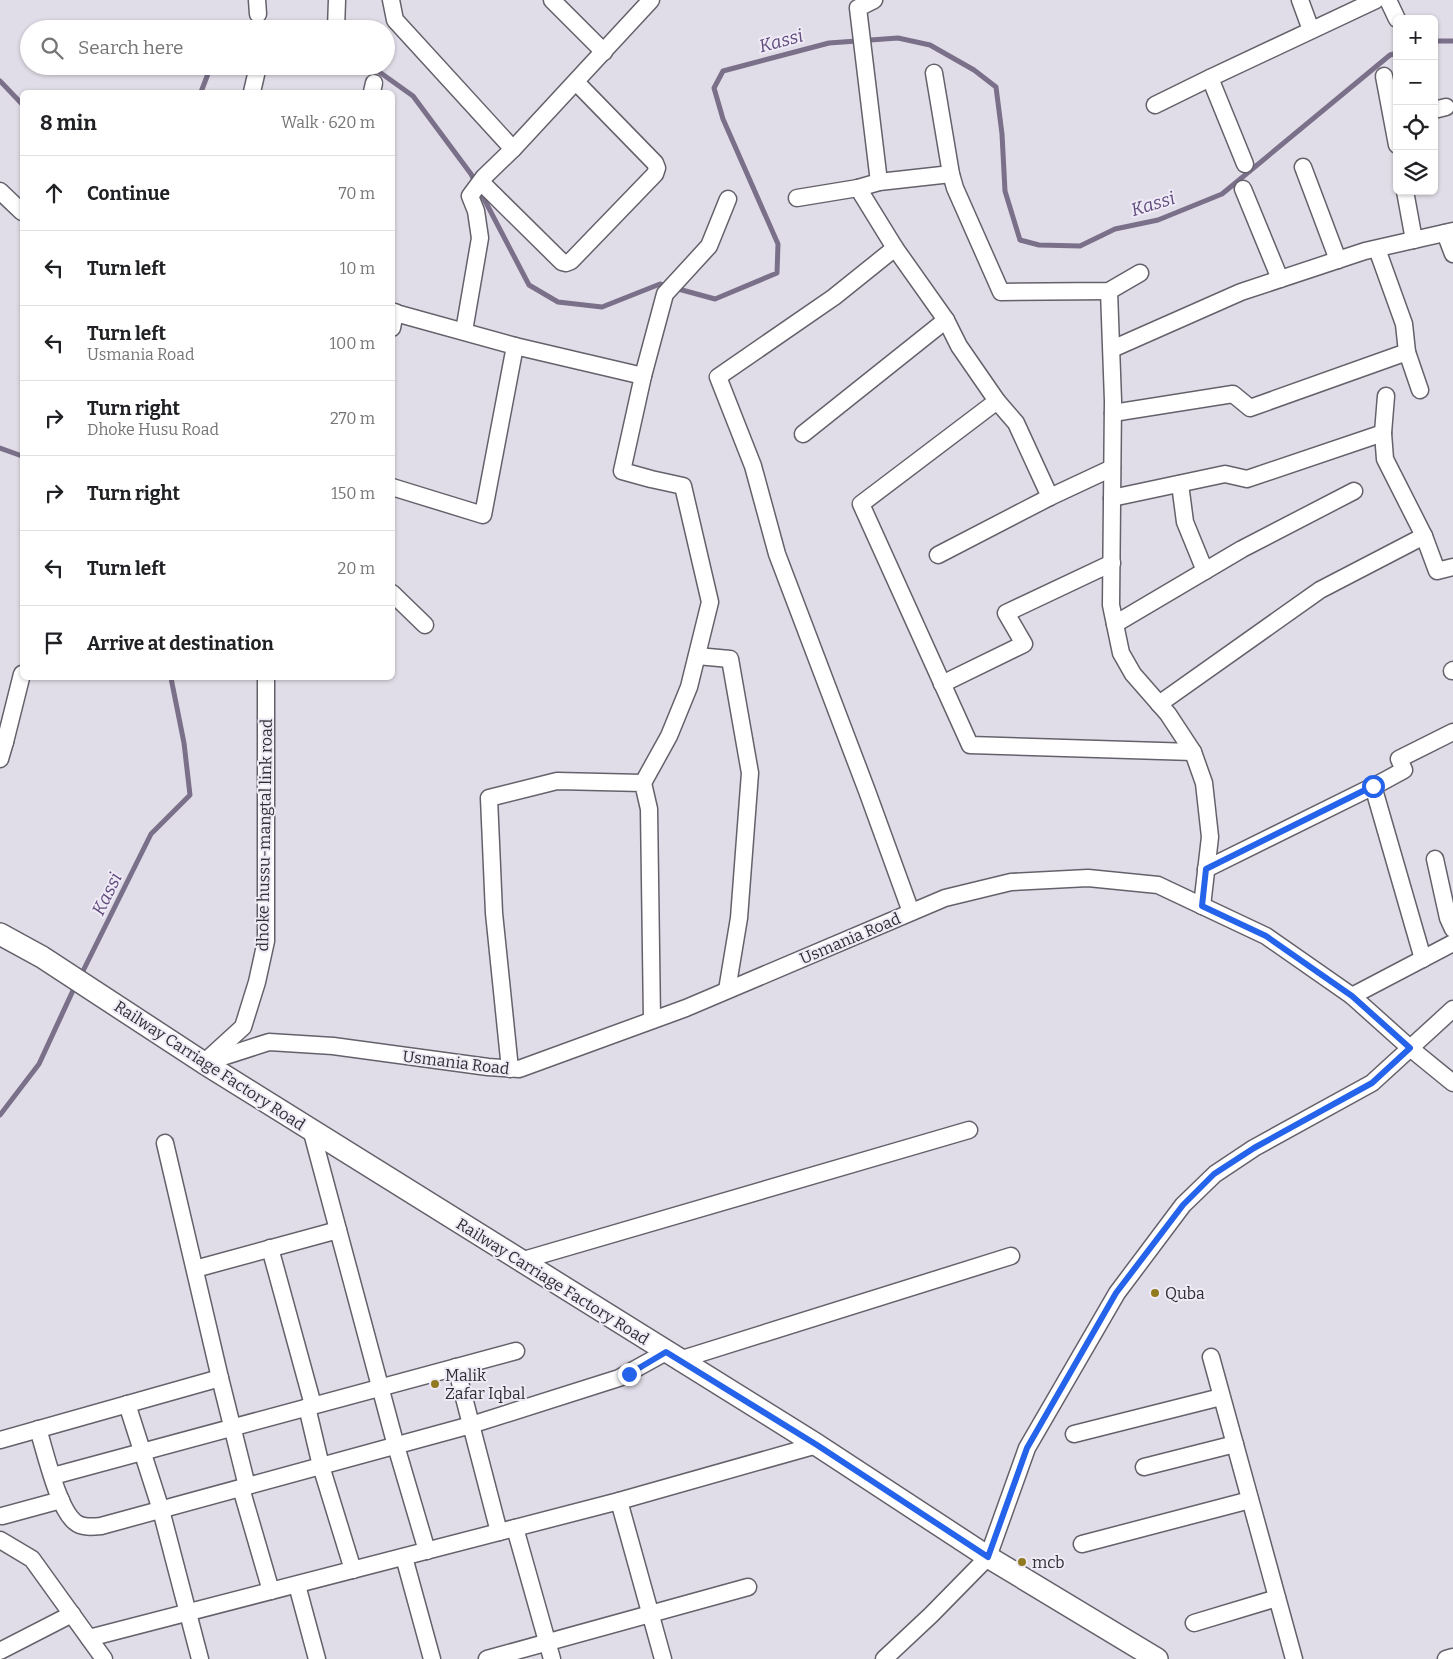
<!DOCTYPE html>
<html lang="en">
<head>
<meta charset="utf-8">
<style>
  :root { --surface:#fff; --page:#f2f2f2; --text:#202124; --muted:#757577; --line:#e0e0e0 }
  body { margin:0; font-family:Bitter,serif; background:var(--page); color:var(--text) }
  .controls { position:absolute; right:15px; top:15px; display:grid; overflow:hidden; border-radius:8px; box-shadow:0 1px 4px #0004 }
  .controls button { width:45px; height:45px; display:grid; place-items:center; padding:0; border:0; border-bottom:1px solid var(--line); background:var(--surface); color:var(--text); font:25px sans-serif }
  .stop { position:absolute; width:15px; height:15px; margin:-11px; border:4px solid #2563eb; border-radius:50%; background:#fff }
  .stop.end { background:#2563eb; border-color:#fff; box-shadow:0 1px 5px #0008 }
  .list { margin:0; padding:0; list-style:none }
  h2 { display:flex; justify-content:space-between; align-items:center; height:65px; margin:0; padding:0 20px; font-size:21px }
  h2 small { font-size:16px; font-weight:400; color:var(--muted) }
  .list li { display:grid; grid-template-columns:32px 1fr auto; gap:15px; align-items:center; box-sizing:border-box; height:75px; padding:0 20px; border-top:1px solid var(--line) }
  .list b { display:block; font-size:19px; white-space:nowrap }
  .list p { margin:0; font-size:16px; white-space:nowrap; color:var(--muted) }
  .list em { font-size:16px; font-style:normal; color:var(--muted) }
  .icon { flex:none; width:28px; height:28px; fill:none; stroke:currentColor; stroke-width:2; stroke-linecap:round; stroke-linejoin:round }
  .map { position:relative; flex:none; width:1453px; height:1659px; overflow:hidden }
  .search { position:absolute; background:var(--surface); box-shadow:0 1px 4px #0004; left:20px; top:20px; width:375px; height:55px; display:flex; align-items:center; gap:12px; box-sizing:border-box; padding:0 18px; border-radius:28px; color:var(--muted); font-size:19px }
  .panel { position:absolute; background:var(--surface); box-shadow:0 1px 4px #0004; left:20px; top:90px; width:375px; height:590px; border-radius:8px }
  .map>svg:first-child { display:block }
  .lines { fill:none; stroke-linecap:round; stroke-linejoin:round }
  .stream { stroke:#7a7089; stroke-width:5 }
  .minor-casing { stroke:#65616b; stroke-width:19 }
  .major-casing { stroke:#65616b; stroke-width:24 }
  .minor { stroke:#fff; stroke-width:16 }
  .major { stroke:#fff; stroke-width:21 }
  .route { stroke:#2563eb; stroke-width:6 }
  .poi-dot { fill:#917a20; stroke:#eeeaf6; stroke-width:2 }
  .labels { text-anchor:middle; stroke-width:4; stroke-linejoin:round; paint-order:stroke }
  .street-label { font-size:16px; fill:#302f33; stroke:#eeeaf6 }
  .poi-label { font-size:16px; fill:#302f33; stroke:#eeeaf6; text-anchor:start }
  .water-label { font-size:18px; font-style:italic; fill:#604b7c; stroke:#eeeaf6 }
</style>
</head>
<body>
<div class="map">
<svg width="1453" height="1659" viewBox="0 0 1453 1659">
  <rect width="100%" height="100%" fill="#e1dde8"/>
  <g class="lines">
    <g class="stream">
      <path d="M242,29L247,24L277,29"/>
      <path d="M1434,41H1453"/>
      <path d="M371,66L413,96L471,174L529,285L558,302L602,307L660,284L715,299L777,273L778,244L723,119L714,88L723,71L829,43L898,38L930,45L974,70L996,87L1002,134L1005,191L1020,240L1039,245L1080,246L1115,229L1158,220L1222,194L1390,55L1397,53"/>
      <path d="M0,81L22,104"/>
      <path d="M201,92L211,66"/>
      <path d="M0,448L22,456"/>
      <path d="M80,977L151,834L190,795L184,743L171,678"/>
      <path d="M0,1115L39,1064L76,984"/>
    </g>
    <defs>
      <g id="minor">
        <path d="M257,0L258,14"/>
        <path d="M391,0L395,20L513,149"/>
        <path d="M552,0L604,52"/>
        <path d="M874,0L858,8L879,182"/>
        <path d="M1300,0L1311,30"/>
        <path d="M1388,0L1397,19"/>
        <path d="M336,29L337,0"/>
        <path d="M934,73L951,174L955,188L1001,292L1109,291L1140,273"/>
        <path d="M1384,76L1397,145"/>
        <path d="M1210,78L1245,164"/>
        <path d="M252,92L258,66"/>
        <path d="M372,92L374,83"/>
        <path d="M1155,105L1210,78L1376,0"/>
        <path d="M1434,110L1446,107"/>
        <path d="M1303,167L1338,260"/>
        <path d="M481,182L562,262L566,263L571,261L655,174L657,168L655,163L576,82"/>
        <path d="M858,188L895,248L946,320L959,346L997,401L1016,423L1050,497"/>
        <path d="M1243,189L1280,279"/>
        <path d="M0,191L22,212"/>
        <path d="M1405,191L1414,240"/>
        <path d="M797,198L858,188L879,182L951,174"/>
        <path d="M1445,233L1453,254"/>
        <path d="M895,248L834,297L718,377L753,466L777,554L867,791L911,912"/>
        <path d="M1377,249L1404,324L1407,352L1420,390"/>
        <path d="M1109,291L1113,401L1111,605L1121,653L1133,674L1168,714L1193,752L1204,783L1210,837L1202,906"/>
        <path d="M392,312L515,346L483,515L392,487"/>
        <path d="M392,328L395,312"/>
        <path d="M464,331L480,238L476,211L470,196L484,177L513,149L651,0"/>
        <path d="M515,346L643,376"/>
        <path d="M1112,349L1241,292L1365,251L1453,231"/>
        <path d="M1386,396L1383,433L1385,459L1424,536"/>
        <path d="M997,401L861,504L970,745L1193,752"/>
        <path d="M1113,413L1233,394L1250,408L1407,352"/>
        <path d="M803,434L946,320"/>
        <path d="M1180,484L1185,522L1205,571"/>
        <path d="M1112,498L1225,474L1247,479L1383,433"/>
        <path d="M938,555L1050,497L1112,468"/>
        <path d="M392,593L425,625"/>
        <path d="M1115,624L1242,549L1354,491"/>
        <path d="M697,656L730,659L750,773L739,918L727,990"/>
        <path d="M1452,671L1453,670"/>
        <path d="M942,684L1024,644L1006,613L1112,563"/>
        <path d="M1159,704L1320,590L1424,536L1437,571L1453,567"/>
        <path d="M0,741L5,742L22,674"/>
        <path d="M0,759L5,742"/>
        <path d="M643,783L669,736L689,687L710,602L683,486L651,479L622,471L643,376L665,294L709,246L728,199"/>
        <path d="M1373,786L1423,959"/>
        <path d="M1435,859L1448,918L1453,929"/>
        <path d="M1206,869L1382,782L1404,770L1399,759L1453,732"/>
        <path d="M1352,996L1453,943"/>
        <path d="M208,1059L243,1027L257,982L266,941V678"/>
        <path d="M204,1063L269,1042L333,1046L488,1067L519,1069L686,1008L945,898L1011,882L1088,878L1158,885L1266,936L1352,996L1410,1048L1453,1083"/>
        <path d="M510,1069L494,913L489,798L557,781L643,783L649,809L652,1020"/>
        <path d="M311,1129L396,1446L427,1551"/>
        <path d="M165,1143L220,1378L247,1486"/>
        <path d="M270,1248L313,1405"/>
        <path d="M520,1261L969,1130"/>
        <path d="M195,1269L338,1230"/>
        <path d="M1211,1357L1294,1659"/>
        <path d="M679,1360L1011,1256"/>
        <path d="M456,1367L499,1532"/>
        <path d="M127,1404L161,1510L200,1659"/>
        <path d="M307,1407L321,1466L353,1570"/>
        <path d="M38,1429C45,1451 58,1509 75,1522C82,1528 92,1527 101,1526L471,1425L619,1378L666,1352"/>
        <path d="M1074,1434L1221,1397"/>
        <path d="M0,1440L220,1378"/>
        <path d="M1144,1467L1235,1444"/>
        <path d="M53,1476L516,1351"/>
        <path d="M241,1488L271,1591"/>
        <path d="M619,1501L663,1659"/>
        <path d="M2,1516L61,1500"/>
        <path d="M515,1528L552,1659"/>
        <path d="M0,1540L32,1559L104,1659"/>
        <path d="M1082,1544L1250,1500"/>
        <path d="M404,1557L432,1659"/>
        <path d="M297,1585L317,1659"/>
        <path d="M1194,1623L1277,1598"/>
        <path d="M89,1638L619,1501L817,1445"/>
        <path d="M0,1651L72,1614"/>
        <path d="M487,1659L748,1587"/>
        <path d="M884,1659L931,1615L988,1557L1027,1448L1117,1293L1183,1205L1215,1174L1254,1148L1372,1083L1453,1009"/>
        <path d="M1446,1659L1453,1657"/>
      </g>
      <path id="major" d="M0,934L42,957L204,1063L817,1445L988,1557L1157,1659"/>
    </defs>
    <use href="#minor" class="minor-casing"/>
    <use href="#major" class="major-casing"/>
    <use href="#minor" class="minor"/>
    <use href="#major" class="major"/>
  </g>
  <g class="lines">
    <path class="route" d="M629,1374L666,1352L817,1445L988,1557L1027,1448L1116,1293L1183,1205L1214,1174L1254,1148L1372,1083L1410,1048L1352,996L1266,936L1202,906L1206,869L1373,786"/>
  </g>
  <g class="poi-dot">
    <circle cx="1155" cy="1293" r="5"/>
    <circle cx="435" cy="1384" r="5"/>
    <circle cx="1022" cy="1562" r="5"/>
  </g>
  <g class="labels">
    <g class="street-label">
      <text transform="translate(264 835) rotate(-89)" y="6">dhoke hussu-mangtal link road</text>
      <text transform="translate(850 938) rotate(-23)" y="6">Usmania Road</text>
      <text transform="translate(456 1062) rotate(7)" y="6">Usmania Road</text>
      <text transform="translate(210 1065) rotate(33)" y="6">Railway Carriage Factory Road</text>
      <text transform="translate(553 1281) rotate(32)" y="6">Railway Carriage Factory Road</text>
    </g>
    <g class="poi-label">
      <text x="1165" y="1299">Quba</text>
      <text x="445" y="1381">Malik<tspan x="445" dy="18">Zafar Iqbal</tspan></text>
      <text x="1032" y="1568">mcb</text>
    </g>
    <g class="water-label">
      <text transform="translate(781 41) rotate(-15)" y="6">Kassi</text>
      <text transform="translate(1153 204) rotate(-17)" y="6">Kassi</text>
      <text transform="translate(107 894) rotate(-64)" y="6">Kassi</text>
    </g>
  </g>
</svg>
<div class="controls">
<button>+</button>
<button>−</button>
<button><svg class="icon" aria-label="locate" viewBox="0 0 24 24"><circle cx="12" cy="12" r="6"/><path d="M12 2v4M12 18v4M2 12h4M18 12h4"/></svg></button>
<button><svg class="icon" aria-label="layers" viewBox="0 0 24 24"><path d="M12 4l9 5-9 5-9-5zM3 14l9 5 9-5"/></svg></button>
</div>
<div class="stop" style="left:1373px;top:786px"></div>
<div class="stop end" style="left:629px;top:1374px"></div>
<div class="search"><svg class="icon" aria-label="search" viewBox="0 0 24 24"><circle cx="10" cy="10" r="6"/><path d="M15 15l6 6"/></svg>Search here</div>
<section class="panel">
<h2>8 min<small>Walk · 620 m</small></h2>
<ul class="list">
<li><svg class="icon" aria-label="ahead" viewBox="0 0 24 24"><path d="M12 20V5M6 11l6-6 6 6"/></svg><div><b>Continue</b></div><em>70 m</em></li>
<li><svg class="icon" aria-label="left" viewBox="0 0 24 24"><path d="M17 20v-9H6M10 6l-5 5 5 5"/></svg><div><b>Turn left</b></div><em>10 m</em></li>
<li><svg class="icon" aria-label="left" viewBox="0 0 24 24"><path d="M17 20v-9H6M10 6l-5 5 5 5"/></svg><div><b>Turn left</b><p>Usmania Road</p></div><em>100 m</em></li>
<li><svg class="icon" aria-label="right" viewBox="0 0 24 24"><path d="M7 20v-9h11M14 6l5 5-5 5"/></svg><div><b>Turn right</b><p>Dhoke Husu Road</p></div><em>270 m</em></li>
<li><svg class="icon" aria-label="right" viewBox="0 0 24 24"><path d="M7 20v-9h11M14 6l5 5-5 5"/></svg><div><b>Turn right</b></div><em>150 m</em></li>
<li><svg class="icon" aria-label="left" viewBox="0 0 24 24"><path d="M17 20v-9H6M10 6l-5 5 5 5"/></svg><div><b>Turn left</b></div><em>20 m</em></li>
<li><svg class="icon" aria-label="arrive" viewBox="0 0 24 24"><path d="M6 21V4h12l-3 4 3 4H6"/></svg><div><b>Arrive at destination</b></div></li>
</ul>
</section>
</div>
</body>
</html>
